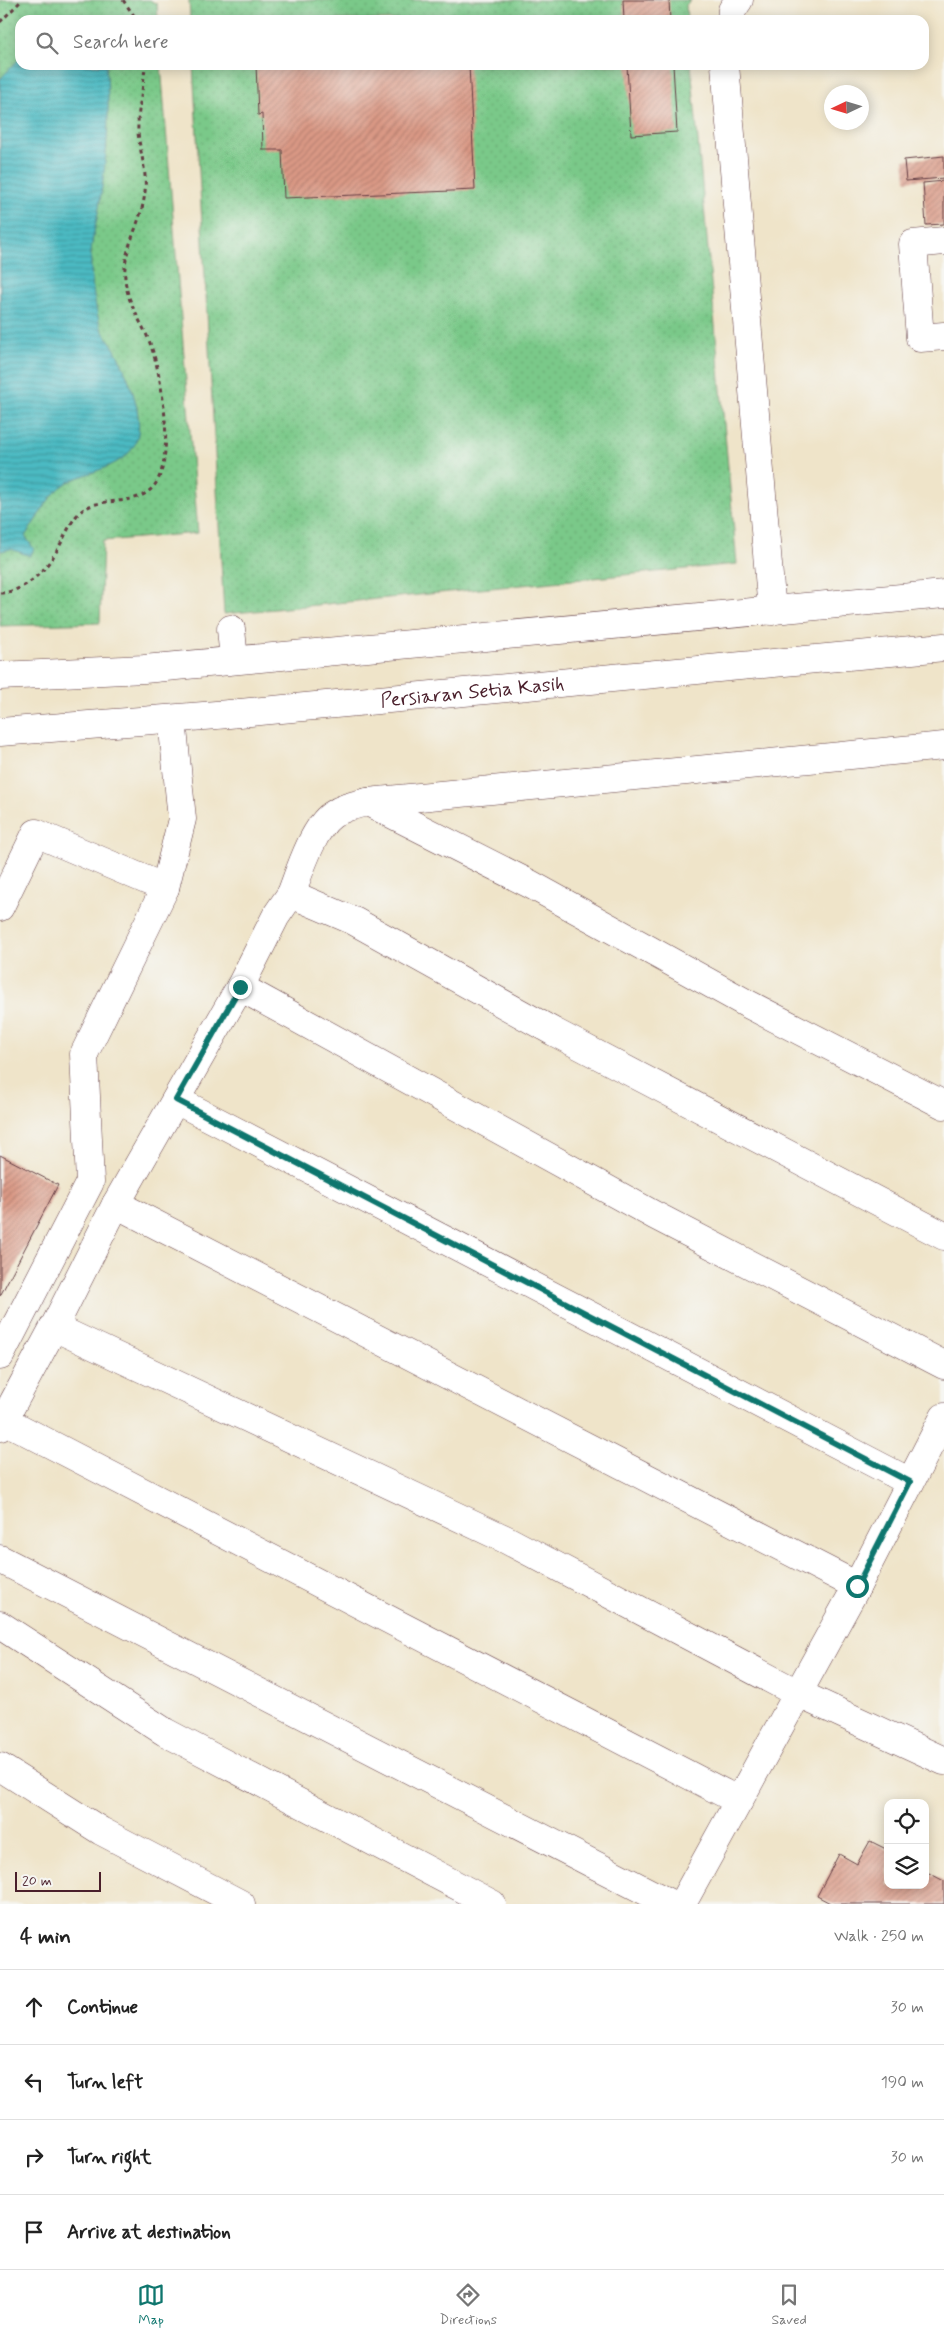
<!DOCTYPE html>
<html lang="en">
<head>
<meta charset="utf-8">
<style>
  :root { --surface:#fff; --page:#f6f6f6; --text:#222; --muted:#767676; --line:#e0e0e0; --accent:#0f766e }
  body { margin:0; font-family:Mynerve,sans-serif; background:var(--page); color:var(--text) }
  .controls { position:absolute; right:15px; bottom:15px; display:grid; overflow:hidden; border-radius:10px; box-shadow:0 2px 12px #0003 }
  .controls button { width:45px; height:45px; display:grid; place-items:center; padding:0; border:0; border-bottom:1px solid var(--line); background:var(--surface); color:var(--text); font:25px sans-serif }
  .compass { position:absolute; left:824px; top:85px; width:45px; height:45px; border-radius:50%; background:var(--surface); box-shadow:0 2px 12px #0003; rotate:266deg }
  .scale { position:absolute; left:15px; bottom:12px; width:86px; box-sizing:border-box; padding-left:5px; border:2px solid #4a1f2b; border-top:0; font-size:14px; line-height:18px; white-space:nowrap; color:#4a1f2b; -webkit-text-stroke:4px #f6f6f2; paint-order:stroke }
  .stop { position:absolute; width:15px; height:15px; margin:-11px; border:4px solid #0f766e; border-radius:50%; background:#fff }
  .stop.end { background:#0f766e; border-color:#fff; box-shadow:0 1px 5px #0008 }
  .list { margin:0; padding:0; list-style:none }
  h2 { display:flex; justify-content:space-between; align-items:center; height:65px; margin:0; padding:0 20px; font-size:21px }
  h2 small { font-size:16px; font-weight:400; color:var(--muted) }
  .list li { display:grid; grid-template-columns:32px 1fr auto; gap:15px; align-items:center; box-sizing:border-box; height:75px; padding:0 20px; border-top:1px solid var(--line) }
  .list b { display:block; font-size:19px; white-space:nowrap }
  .list em { font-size:16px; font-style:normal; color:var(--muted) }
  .icon { flex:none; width:28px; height:28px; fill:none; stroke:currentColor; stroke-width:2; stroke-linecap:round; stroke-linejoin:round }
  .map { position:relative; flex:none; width:944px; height:1904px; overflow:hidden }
  .search { position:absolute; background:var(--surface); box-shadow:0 2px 12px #0003; left:15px; right:15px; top:15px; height:55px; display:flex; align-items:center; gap:12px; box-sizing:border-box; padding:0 18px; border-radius:15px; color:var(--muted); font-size:19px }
  .sheet { height:365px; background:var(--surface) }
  nav { display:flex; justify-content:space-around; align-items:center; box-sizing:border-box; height:70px; border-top:1px solid var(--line); background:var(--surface); font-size:14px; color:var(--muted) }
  nav a { display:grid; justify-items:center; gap:2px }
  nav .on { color:var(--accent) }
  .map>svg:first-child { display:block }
  .grass { fill:url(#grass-dots); stroke:#62745a }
  .water { fill:url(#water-rules); stroke:#4a6c76 }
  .building { fill:url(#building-hatch) }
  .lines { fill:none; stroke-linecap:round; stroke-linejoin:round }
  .minor-casing { stroke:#633d43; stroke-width:29 }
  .path { stroke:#633d43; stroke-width:3; stroke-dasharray:4 4; stroke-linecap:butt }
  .minor { stroke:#fff; stroke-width:28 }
  .route { stroke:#0f766e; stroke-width:6 }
  .labels { text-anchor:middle; stroke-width:5; stroke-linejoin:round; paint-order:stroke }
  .street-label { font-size:20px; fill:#4a1f2b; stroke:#f6f6f2 }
</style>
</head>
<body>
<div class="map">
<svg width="944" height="1904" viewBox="0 0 944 1904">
  <defs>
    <pattern id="grass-dots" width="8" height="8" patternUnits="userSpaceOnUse" patternTransform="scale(1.25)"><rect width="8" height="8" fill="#7ac989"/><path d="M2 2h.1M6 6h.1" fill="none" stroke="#6bac76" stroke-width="1.8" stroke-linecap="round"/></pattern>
    <pattern id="water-rules" width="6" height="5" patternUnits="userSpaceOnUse" patternTransform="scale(1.25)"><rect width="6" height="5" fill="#4bbac2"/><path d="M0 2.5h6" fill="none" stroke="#40979e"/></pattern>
    <pattern id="building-hatch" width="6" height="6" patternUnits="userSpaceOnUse" patternTransform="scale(1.25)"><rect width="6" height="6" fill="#da9985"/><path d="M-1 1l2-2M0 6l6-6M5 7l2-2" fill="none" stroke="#b37c6d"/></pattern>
  </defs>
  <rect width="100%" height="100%" fill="#f6f6f2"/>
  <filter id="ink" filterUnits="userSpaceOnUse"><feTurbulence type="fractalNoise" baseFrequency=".02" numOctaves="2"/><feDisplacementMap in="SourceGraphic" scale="10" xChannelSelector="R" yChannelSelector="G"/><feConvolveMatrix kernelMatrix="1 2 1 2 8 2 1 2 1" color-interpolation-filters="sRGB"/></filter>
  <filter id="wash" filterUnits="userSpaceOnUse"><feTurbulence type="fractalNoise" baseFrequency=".0096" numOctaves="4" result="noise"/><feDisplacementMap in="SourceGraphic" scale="20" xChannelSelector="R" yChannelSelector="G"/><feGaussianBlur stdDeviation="1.12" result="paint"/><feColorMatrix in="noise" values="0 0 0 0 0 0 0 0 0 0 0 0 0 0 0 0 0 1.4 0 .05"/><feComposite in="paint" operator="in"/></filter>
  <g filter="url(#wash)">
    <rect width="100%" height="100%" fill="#efe4c9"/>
    <g class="grass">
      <path d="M0,0H150L157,4L158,20H20V65H161L198,533L103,541L100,623L0,626Z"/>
      <path d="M189,0H691L686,5L687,20H190Z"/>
      <path d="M193,65H691L737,564L224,614Z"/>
    </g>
    <path class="water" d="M20,58V65H106C111,110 107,156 100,201C98,218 92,236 91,253C90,276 94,299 99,321C101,333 110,339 115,350C127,373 147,419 135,444C123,468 88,471 67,483C48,494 38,519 25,536L34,549L30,556L11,549L0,551V79Z"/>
    <g id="blocks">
      <g class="building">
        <path d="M623,0H669L670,20H624Z"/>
        <path d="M256,65H469L475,190L284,198L282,150H263L262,114L258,115Z"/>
        <path d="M627,65H673L677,132L631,135Z"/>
        <path d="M944,156V178L906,181L904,160Z"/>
        <path d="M944,181V224L926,225L923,183Z"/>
        <path d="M0,1155L58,1185L0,1296Z"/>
        <path d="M870,1841L888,1850V1885H925V1871L944,1881V1904H832L817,1896L839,1854L857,1864Z"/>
      </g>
    </g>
  </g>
  <g filter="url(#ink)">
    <use href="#blocks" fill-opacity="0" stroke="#633d43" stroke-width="1"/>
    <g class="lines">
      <defs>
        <g id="minor">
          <path d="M731,20L732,10L739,0"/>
          <path d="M725,65L772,611"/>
          <path d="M944,241L913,244L920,338L944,336"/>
          <path d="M231,629L234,660"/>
          <path d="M0,676L144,669L944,594"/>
          <path id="s1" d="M0,732L229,714L944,647"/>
          <path d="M368,802L944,746"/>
          <path d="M291,894C299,873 313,828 332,815C343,807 355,805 368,802L530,884L744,1002L944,1105"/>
          <path d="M0,907L36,833L165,888"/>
          <path d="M240,987L276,916L291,894L354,921L554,1032L944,1236"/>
          <path d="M176,1100L910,1482"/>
          <path d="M116,1204L857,1586"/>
          <path d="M54,1327L505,1539L797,1693L944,1761"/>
          <path d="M0,1356L90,1182L84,1054L165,888L182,819L172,719"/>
          <path d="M4,1420L739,1801"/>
          <path d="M0,1427L54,1327L116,1204L240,987L654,1215L944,1365"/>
          <path d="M0,1559L671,1904"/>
          <path d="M0,1625L165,1732L492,1904"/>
          <path d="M0,1767L101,1831L241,1904"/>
          <path d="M682,1904L857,1586L944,1417"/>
        </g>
      </defs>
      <use href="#minor" class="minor-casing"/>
      <g class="path">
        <path d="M123,0L137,20"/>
        <path d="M0,22L22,0"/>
        <path d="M0,593C26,592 47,569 59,547C65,536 70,523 78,514C98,493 134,510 154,486C176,458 162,377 151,346C145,328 133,312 128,294C116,254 141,230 145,192C147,169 140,154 138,132C137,109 144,88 145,65"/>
      </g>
      <use href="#minor" class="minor"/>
    </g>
  </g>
  <g class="lines" filter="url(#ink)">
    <path class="route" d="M240,987L176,1100L910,1482L857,1586"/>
  </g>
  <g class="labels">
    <g class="street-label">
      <text dy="7" stroke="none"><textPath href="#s1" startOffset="474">Persiaran Setia Kasih</textPath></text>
    </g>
  </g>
</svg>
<div class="controls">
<button><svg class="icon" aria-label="locate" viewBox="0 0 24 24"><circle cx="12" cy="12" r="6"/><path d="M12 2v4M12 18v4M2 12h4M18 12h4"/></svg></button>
<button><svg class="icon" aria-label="layers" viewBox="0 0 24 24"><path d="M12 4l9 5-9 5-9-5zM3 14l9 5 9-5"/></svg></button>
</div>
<svg class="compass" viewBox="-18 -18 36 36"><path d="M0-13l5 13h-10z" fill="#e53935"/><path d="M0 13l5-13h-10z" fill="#767676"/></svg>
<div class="scale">20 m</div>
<div class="stop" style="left:857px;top:1586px"></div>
<div class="stop end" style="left:240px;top:987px"></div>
<div class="search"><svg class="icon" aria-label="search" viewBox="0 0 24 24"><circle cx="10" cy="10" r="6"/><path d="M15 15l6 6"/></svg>Search here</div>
</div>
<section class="sheet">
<h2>4 min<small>Walk · 250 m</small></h2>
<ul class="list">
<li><svg class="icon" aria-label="ahead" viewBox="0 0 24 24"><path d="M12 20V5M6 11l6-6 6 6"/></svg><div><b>Continue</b></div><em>30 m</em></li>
<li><svg class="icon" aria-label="left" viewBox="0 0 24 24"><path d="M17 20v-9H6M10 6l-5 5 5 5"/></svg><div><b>Turn left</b></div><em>190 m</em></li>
<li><svg class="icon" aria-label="right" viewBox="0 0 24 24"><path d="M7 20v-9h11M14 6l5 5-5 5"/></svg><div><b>Turn right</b></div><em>30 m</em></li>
<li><svg class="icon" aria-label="arrive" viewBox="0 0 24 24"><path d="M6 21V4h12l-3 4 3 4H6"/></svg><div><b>Arrive at destination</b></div></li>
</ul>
</section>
<nav>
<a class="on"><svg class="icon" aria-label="map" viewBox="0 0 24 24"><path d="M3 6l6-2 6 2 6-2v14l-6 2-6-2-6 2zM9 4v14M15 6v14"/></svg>Map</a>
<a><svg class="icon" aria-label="directions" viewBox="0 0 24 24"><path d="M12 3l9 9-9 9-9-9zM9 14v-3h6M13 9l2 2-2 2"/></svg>Directions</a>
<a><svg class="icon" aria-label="saved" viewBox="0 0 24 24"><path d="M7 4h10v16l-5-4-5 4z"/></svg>Saved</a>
</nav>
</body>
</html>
